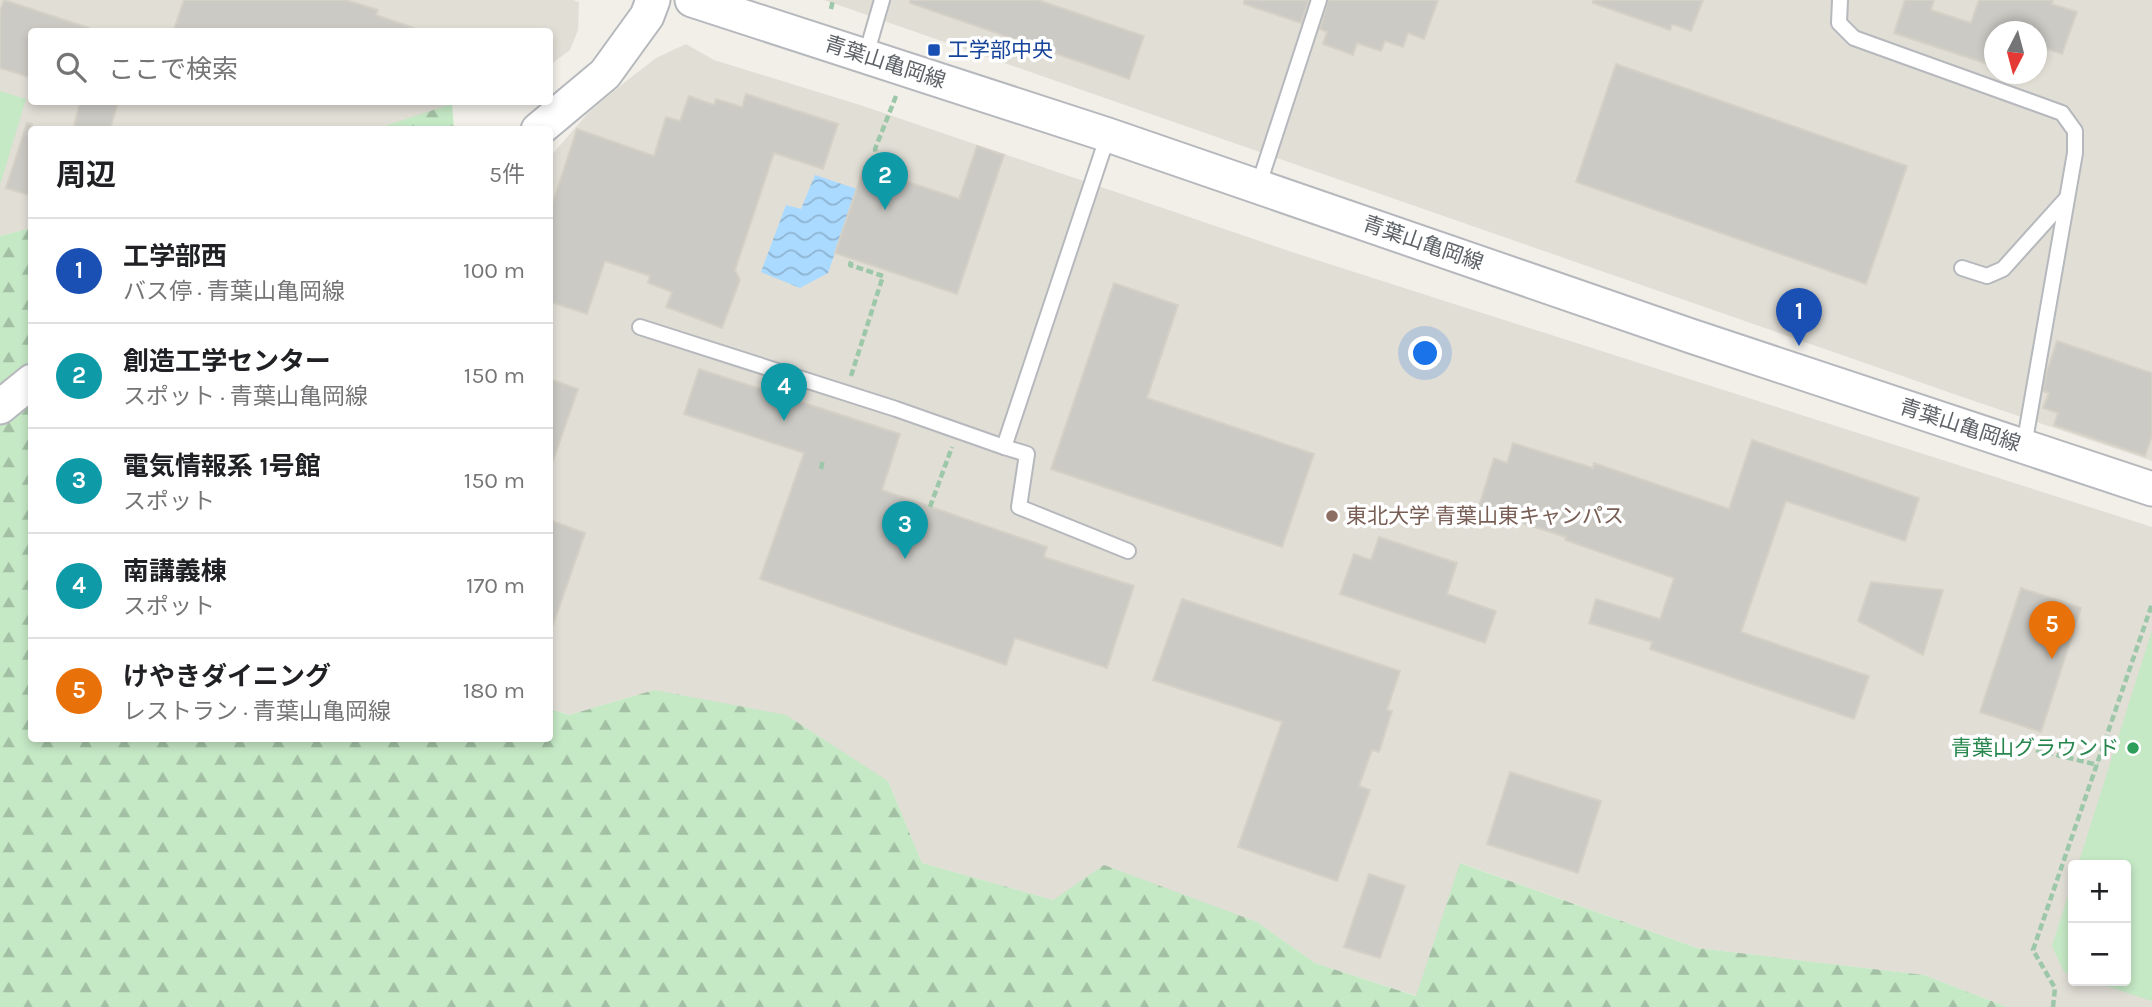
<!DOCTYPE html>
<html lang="ja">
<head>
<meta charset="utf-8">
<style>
  :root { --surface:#fff; --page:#f6f6f6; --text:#202124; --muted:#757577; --line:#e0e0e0; --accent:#b45309 }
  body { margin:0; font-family:Karla,"Noto Sans JP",sans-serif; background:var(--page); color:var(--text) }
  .controls { position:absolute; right:21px; bottom:21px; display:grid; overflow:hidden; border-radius:7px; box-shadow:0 4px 10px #0003 }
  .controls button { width:63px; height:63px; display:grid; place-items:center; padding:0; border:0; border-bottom:2px solid var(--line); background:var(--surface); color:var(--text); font:35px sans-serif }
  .compass { position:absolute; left:1984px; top:21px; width:63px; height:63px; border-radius:50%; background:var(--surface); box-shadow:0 4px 10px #0003; rotate:186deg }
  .you { position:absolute; left:1426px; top:354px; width:24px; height:24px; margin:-18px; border:5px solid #fff; border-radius:50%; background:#1a73e8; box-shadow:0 0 0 10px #1a73e833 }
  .badge { display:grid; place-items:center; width:46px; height:46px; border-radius:50%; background:var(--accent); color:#fff; font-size:23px; font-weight:700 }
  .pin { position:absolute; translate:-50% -58px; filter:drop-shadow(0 2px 4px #0008) }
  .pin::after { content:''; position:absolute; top:37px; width:24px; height:21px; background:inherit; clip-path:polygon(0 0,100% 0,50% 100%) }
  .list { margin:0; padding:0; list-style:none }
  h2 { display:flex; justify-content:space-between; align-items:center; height:91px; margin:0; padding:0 28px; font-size:30px }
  h2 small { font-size:23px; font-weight:400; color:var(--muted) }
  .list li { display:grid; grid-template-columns:46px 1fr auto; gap:21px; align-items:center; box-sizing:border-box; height:105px; padding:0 28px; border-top:2px solid var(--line) }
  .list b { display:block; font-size:26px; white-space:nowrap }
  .list p { margin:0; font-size:23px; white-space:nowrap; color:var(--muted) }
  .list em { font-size:23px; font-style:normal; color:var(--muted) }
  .icon { flex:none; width:38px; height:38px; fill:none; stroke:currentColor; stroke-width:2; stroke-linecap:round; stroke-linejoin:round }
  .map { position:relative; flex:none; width:2152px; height:1007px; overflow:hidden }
  .search { position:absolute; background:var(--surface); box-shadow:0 4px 10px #0003; left:28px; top:28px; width:525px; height:77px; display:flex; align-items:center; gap:18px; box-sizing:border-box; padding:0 24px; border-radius:7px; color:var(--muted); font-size:26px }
  .panel { position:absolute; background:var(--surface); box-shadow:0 4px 10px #0003; left:28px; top:126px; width:525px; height:616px; border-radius:7px }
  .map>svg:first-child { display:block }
  .education { fill:#e1ded6; fill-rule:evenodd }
  .green { fill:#c5e8c5 }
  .forest { fill:url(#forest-firs) }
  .water { fill:url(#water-waves) }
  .building { fill:#cccac5; stroke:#d6d1c6; stroke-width:2 }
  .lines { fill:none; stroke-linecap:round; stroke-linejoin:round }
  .service-casing { stroke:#b5b8bc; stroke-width:18 }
  .tertiary-casing { stroke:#b5b8bc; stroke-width:37 }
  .path { stroke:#9cc7a9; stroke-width:4.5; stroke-dasharray:7 3.5; stroke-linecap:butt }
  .service { stroke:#fff; stroke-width:14 }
  .tertiary { stroke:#fff; stroke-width:33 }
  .transit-dot { fill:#1a4fb4; stroke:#fff; stroke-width:2.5 }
  .education-dot { fill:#8d6e63; stroke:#fff; stroke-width:2.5 }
  .leisure-dot { fill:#2e9e5b; stroke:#fff; stroke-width:2.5 }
  .labels { text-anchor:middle; stroke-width:7; stroke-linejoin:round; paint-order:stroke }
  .transit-label { font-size:21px; fill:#164399; stroke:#fff; text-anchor:start }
  .street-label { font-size:21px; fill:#5f6368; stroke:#fff }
  .education-label { font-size:21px; fill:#785e54; stroke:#fff; text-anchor:start }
  .leisure-label { font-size:21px; fill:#27864d; stroke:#fff; text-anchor:end }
</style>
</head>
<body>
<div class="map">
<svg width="2152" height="1007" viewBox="0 0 2152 1007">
  <defs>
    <pattern id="forest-firs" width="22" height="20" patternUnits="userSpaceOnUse" patternTransform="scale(1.75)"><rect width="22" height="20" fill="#c5e8c5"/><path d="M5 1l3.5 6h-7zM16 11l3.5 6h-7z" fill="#a3c0a4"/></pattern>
    <pattern id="water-waves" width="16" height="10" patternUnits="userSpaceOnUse" patternTransform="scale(1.75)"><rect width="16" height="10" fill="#aadaff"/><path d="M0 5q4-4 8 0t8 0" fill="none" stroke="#8eb4d2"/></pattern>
  </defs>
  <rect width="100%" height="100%" fill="#f1efe8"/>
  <g class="education">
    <path d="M0,0H573L579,2L578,30L570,50L550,65V32H32V102H462L375,129L32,130L31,228L0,236Z"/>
    <path d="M824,0H2152V461L1974,401ZM1994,32H2036V74H1994Z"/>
    <path d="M686,44L714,60L860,105L1298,254L2152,527V1007H2007L1924,975L1697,948L1461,863L1417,996L1315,963L1257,922L1053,900L922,863L888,781L654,690L569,715L550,709V157L588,113L625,82L656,58ZM2073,865H2126V981H2073Z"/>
  </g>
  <g class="green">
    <path d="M0,91L26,99L0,185Z"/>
    <path d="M2152,630V1001L2091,981H2126V865H2078Z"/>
    <path d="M2073,880V975L2064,972L2052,946Z"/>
  </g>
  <g class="forest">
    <path d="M452,104L454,129H375Z"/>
    <path d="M31,228L32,738H550V709L569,715L654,690L786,715L888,781L922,863L1053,900L1104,865L1257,922L1315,963L1416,996L1460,863L1697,948L1924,975L2007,1007H0V236Z"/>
  </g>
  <path class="water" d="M815,175L857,189L828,273L800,288L761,272L786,205L801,209Z"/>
  <g class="building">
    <path d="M4,0L89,28V32H32V78L0,68V11Z"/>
    <path d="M184,0H346L378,10L376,15L414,28V32H173Z"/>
    <path d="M910,0H1038L1144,36L1129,79L910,3Z"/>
    <path d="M1244,0H1309L1301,23L1244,4Z"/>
    <path d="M1328,0H1438L1424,39L1408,33L1403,47L1385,41L1381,51L1357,43L1353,55L1323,44L1327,32L1320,29Z"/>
    <path d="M1593,0H1703L1691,31L1672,24L1670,30L1593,3Z"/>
    <path d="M1905,0H1934L1931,10L1971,23L1979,0H2053L2052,4L2077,12L2062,54L2036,45V32H1994V66L1894,33Z"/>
    <path d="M1616,64L1907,166L1866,284L1576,182Z"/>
    <path d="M746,94L838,124L823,169L774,153L735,270L740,280L722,328L666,307L672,292L648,283L650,276L605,261L587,314L550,302V211L577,129L654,156L666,117L680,121L689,96L714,105L716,99L742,107Z"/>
    <path d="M80,102H118L110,130H73Z"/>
    <path d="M27,123L32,124V196L6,188Z"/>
    <path d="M977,146L1004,155L957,294L835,253L864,167L959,199Z"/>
    <path d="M1114,283L1178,305L1147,398L1314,454L1282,547L1051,469Z"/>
    <path d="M2057,341L2152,373V436L2145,456L2054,425L2058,413L2043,408L2049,393L2043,391L2046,374Z"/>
    <path d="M699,369L900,434L882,490L1047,547L1044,557L1134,586L1107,668L1015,638L1006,665L760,579L804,453L684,414Z"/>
    <path d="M550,379L578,389L553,461L550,460Z"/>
    <path d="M1752,440L1919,498L1905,541L1786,501L1741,632L1869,676L1854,719L1650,649L1652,642L1589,623L1596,599L1660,619L1674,578L1565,540L1566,537L1478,509L1494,458L1507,463L1513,443L1593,468L1594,463L1729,509Z"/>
    <path d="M550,520L585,533L553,625L550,624Z"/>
    <path d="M1379,537L1457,563L1447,594L1496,611L1485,643L1340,594L1354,554L1371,560Z"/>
    <path d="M1871,582L1943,590L1923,655L1858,621Z"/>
    <path d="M2021,588L2081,608L2041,732L1980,712Z"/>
    <path d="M1182,599L1400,671L1387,710L1392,711L1379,752L1372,750L1359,786L1370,790L1337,881L1238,847L1282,722L1153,680Z"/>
    <path d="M1510,772L1601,801L1578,873L1487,844Z"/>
    <path d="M1369,874L1405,886L1380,958L1344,947Z"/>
  </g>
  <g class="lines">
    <defs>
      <g id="service">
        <path d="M1840,0L1839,23L1854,38L2062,113L2075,131V153L2024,446"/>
        <path d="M866,55L882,0"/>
        <path d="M1258,187L1319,0"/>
        <path d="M1962,268L1987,276L2003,269L2066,199"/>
        <path d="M640,327L896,409L1004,447L1108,135"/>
        <path d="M1004,447L1027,454L1019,507L1128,551"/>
      </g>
      <g id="tertiary">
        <path d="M692,0L1108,135L1691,336L2152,489"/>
        <path d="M538,130L605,74L647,16L653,0"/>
        <path d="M0,407L32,381"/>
      </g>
    </defs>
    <use href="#service" class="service-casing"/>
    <use href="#tertiary" class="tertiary-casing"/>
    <g class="path">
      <path d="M831,9L833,0"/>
      <path d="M880,172L875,149L896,96"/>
      <path d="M851,376L883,276L850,265L852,259"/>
      <path d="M821,469L823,459"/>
      <path d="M930,507L952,447"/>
      <path d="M2036,750L2098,765"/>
      <path d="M2053,1007L2055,988L2033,950L2152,604"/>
    </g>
    <use href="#service" class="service"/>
    <use href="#tertiary" class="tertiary"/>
  </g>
  <rect class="transit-dot" x="927" y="43" width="14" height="14" rx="3.5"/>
  <circle class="education-dot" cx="1332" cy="516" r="7"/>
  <circle class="leisure-dot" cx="2133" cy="748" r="7"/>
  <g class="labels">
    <g class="transit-label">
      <text x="948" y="57">工学部中央</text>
    </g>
    <g class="street-label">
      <text transform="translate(885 62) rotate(18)" y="7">青葉山亀岡線</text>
      <text transform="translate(1423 243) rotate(19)" y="7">青葉山亀岡線</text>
      <text transform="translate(1960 425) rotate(18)" y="7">青葉山亀岡線</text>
    </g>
    <g class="education-label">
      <text x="1346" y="523">東北大学 青葉山東キャンパス</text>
    </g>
    <g class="leisure-label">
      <text x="2119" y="755">青葉山グラウンド</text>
    </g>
  </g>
</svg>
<div class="controls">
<button>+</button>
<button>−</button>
</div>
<svg class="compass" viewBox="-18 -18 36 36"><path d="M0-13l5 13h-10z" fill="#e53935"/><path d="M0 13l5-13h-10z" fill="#757577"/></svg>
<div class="you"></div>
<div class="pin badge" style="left:1799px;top:346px;background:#1a4fb4">1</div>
<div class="pin badge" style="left:885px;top:210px;background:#0f9aa8">2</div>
<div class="pin badge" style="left:905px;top:559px;background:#0f9aa8">3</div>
<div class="pin badge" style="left:784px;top:421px;background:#0f9aa8">4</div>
<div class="pin badge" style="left:2052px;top:659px;background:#e8710a">5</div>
<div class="search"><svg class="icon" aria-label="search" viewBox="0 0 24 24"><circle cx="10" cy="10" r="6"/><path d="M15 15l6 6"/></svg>ここで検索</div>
<section class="panel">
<h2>周辺<small>5件</small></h2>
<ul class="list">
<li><span class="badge" style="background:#1a4fb4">1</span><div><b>工学部西</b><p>バス停 · 青葉山亀岡線</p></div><em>100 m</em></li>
<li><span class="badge" style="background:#0f9aa8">2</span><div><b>創造工学センター</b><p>スポット · 青葉山亀岡線</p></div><em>150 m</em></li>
<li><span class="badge" style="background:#0f9aa8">3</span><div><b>電気情報系 1号館</b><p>スポット</p></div><em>150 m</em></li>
<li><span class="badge" style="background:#0f9aa8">4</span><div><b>南講義棟</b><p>スポット</p></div><em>170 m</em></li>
<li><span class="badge" style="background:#e8710a">5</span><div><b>けやきダイニング</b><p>レストラン · 青葉山亀岡線</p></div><em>180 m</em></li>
</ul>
</section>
</div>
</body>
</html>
